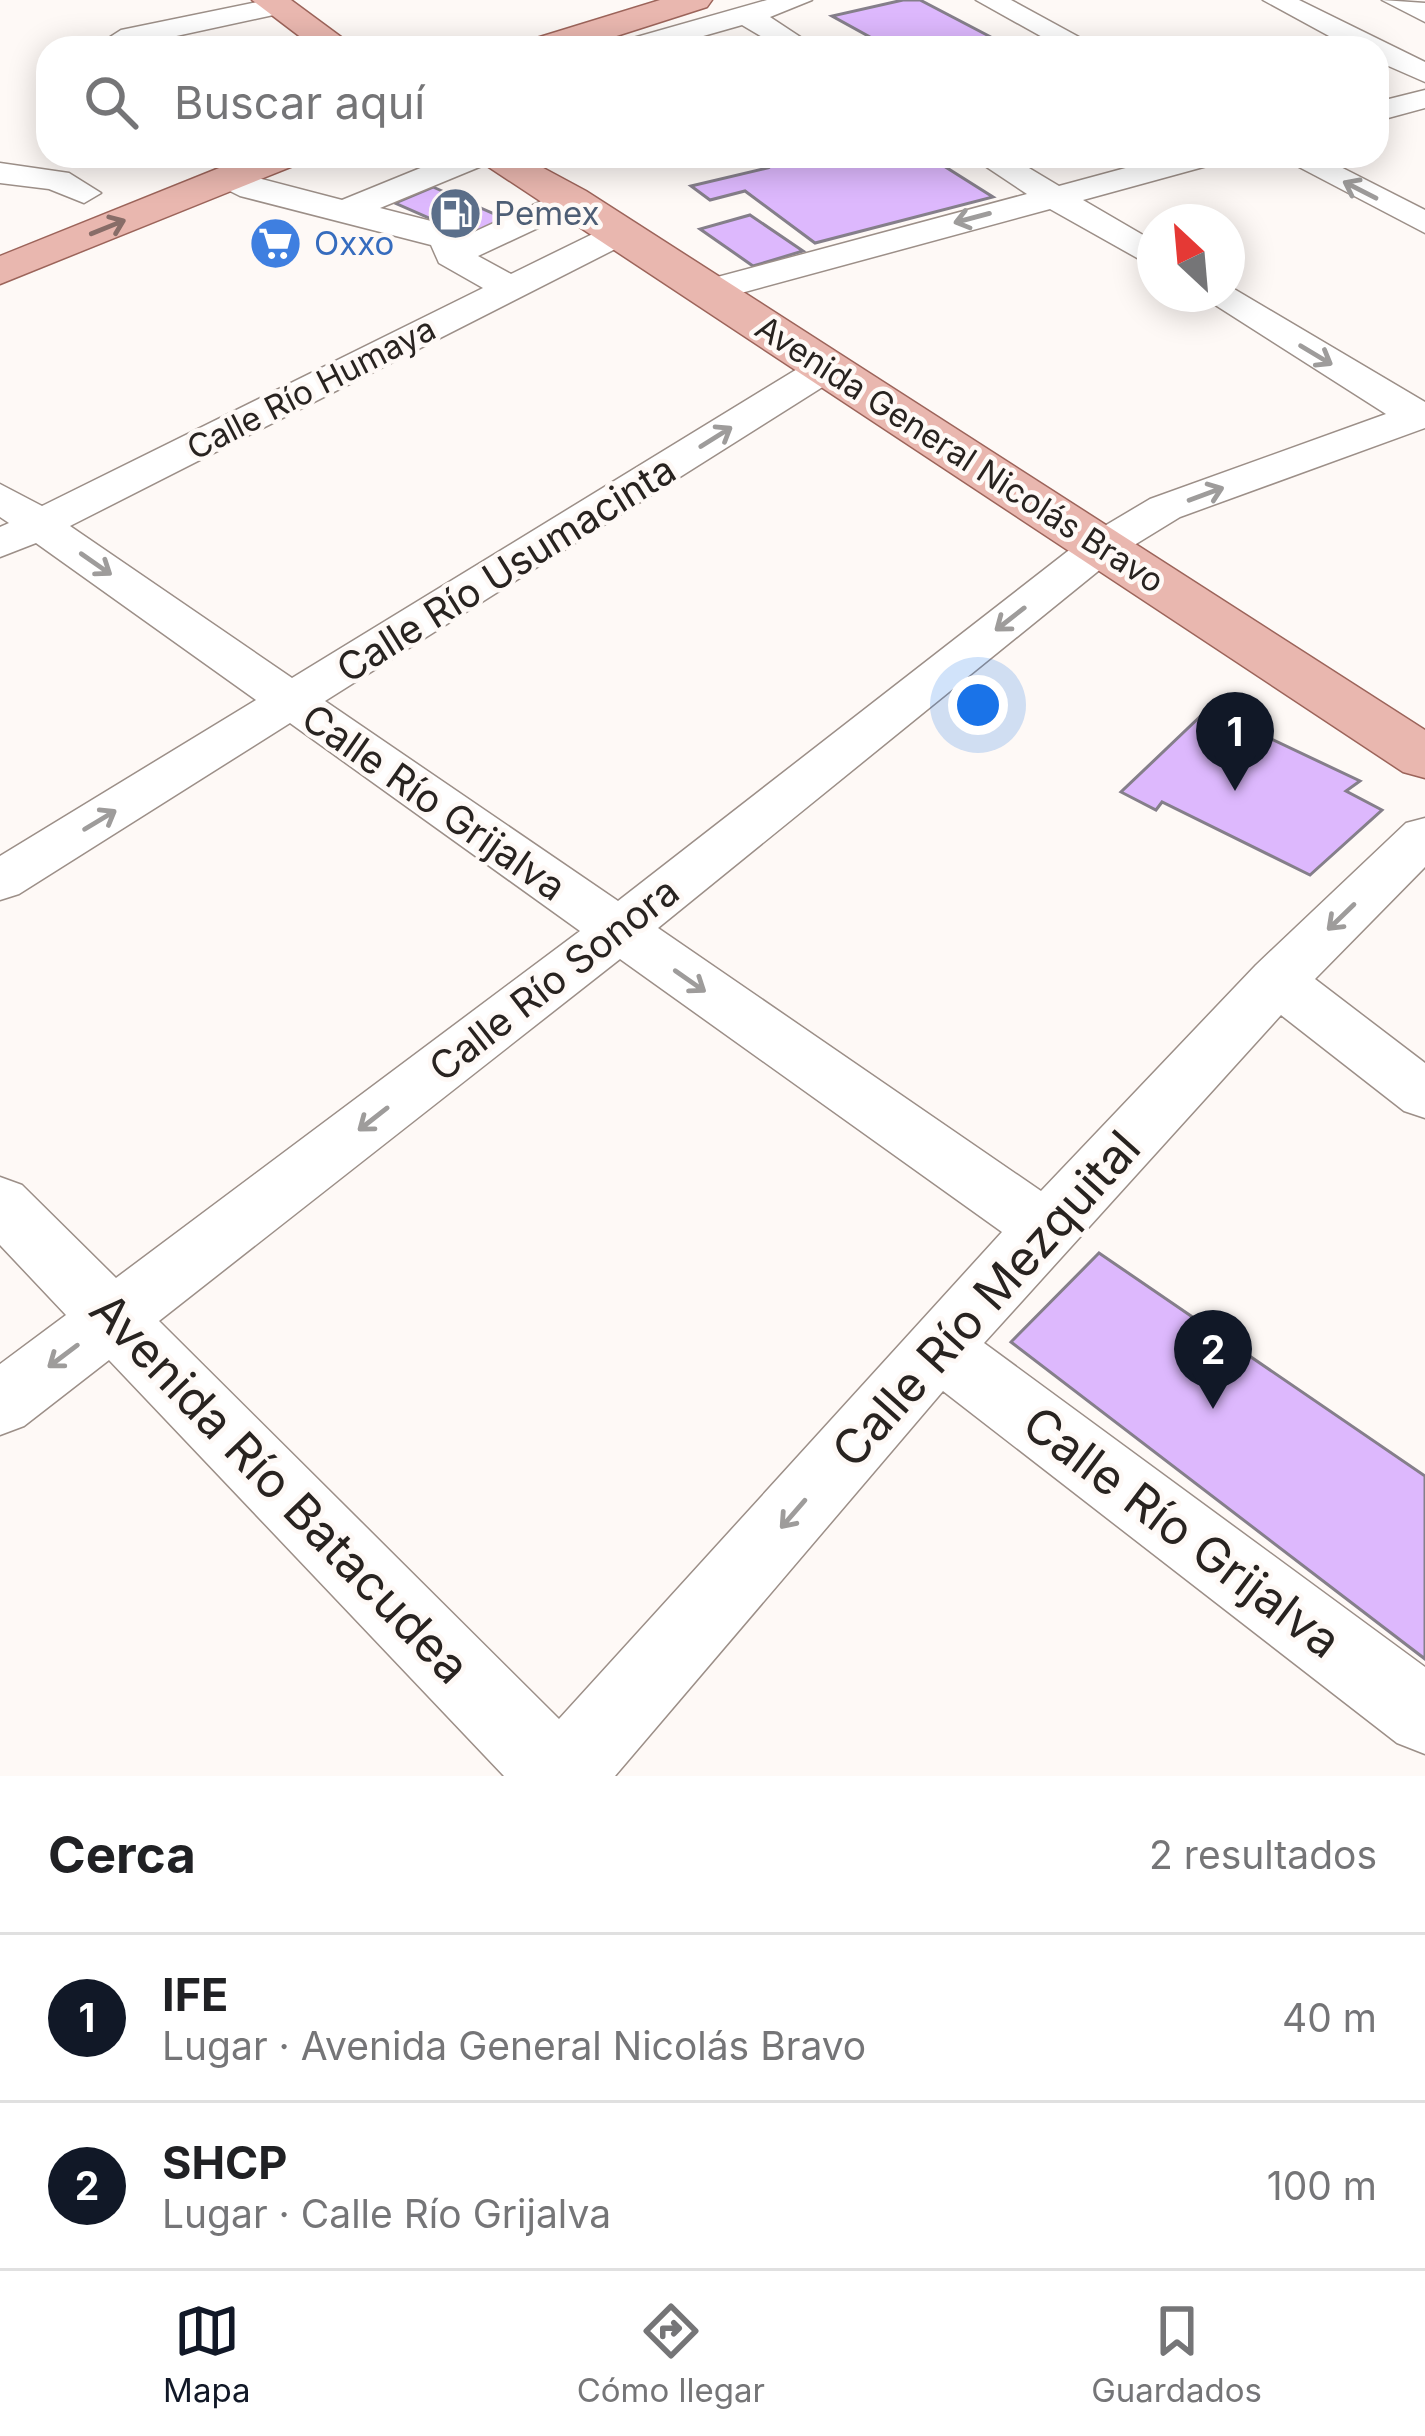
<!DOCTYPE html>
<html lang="es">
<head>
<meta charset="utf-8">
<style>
  :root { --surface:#fff; --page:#f6f6f6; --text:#202124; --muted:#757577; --line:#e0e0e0; --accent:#111827 }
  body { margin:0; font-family:Inter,sans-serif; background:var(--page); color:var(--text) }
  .compass { position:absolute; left:1137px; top:204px; width:108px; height:108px; border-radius:50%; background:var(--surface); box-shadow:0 6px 30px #0003; rotate:334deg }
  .you { position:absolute; left:978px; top:705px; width:42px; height:42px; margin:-30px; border:9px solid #fff; border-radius:50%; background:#1a73e8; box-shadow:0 0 0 18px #1a73e833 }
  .badge { display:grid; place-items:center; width:78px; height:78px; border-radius:50%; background:var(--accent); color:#fff; font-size:39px; font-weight:700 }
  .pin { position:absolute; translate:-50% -99px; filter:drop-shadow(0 3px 6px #0008) }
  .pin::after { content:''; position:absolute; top:63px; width:42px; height:36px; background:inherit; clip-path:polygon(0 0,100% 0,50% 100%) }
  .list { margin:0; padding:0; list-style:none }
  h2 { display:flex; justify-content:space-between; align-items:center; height:156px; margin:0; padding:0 48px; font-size:51px }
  h2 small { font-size:39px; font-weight:400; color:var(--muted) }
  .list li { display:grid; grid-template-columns:78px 1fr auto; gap:36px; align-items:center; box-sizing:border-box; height:168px; padding:0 48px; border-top:3px solid var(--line) }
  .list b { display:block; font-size:45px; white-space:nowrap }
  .list p { margin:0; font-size:39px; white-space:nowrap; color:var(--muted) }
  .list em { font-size:39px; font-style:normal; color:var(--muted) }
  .icon { flex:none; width:66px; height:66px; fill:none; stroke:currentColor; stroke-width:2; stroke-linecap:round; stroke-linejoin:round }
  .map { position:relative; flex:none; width:1425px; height:1776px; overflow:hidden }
  .search { position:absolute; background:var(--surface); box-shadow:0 6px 30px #0003; left:36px; right:36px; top:36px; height:132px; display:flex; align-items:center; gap:30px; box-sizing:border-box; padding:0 42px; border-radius:36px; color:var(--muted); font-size:45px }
  .sheet { height:492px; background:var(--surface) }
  nav { display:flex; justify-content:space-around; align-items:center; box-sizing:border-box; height:168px; border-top:3px solid var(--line); background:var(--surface); font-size:33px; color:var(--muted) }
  nav a { display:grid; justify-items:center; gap:6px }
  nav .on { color:var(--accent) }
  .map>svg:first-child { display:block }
  .building { fill:#ddb8fd; stroke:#857f8a; stroke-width:3 }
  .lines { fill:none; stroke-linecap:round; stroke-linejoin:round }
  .minor-casing { stroke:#9c8f88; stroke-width:3 }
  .major-casing { stroke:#9c645a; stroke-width:3 }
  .minor { fill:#fff; fill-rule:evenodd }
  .major { fill:#e9b7af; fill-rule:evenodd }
  .oneway { stroke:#9e9c9b }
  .oneway2 { stroke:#886d68 }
  .labels { text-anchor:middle; stroke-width:9; stroke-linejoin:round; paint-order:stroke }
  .far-service-label { font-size:33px; fill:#4e5e75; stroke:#fef9f6; text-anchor:start }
  .far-shop-label { font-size:33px; fill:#366cbe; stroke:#fef9f6; text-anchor:start }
  .far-street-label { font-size:33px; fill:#282320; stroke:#fef9f6 }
  .street-label { font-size:39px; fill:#282320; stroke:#fef9f6 }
  .near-street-label { font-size:48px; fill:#282320; stroke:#fef9f6 }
</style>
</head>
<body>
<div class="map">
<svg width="1425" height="1776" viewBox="0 0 1425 1776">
  <rect width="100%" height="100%" fill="#fef9f6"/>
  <g class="building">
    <path d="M903,0H920L1008,46L890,48L832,16Z"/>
    <path d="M743,38L759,48H696Z"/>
    <path d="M750,156H928L993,197L815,243L745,191L710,200L691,186L767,168Z"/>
    <path d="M433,187L515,223L477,239L395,203Z"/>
    <path d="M750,215L803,251L753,266L700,229Z"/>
    <path d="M1208,709L1360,781L1346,791L1382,810L1310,875L1162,802L1156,810L1121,792Z"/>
    <path d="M1099,1253L1425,1476V1659L1011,1342Z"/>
  </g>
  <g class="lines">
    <defs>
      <g id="minor">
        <path d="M267,0H288L292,6L278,14L121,48L107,39L121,30Z"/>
        <path d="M767,0H812L770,17L817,48H781L742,25L661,48H614L619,42Z"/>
        <path d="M976,0H1011L1099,48H1062Z"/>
        <path d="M1263,0H1299L1425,62V82L1377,61V48H1351Z"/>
        <path d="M1382,0L1425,3V22Z"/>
        <path d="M1425,90V108L1377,121V102Z"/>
        <path d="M450,156H494L489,163L380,208L431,221L463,237L559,193H583L588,200L583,207L478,256L511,274L609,226H633L638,233L633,240L70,526L292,678L812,360H840L845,368L840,376L325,701L618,901L1086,537L1150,499L1386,414L1198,294H1227L1229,286L1425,402V428L1180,517L1118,555L658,928L1041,1191L1256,965L1406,823L1425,818V867L1315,979L1425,1063V1118L1404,1111L1281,1015L984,1343L1425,1667V1754L1397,1743L943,1391L615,1776H504L109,1360L24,1426L0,1435V1364L66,1315L0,1245V1177L22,1185L116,1278L580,931L290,723L19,894L0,900V856L256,700L36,543L0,557V527L9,523L0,517V484L42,506L483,288L439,263L431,245L240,196L206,179L211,172L223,169L342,200ZM620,959L1002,1232L559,1719L159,1321Z"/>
        <path d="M970,156H1009L1059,186L1170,156H1223L1218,163L1083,200L1155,242V268L1050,209L708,302L690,291L695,283L1027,194Z"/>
        <path d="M1278,156H1319L1425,210V233Z"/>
        <path d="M0,163L69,173L101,193L84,203L49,189L0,183Z"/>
      </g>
      <g id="major">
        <path d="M252,0H291L356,48H315Z"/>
        <path d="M660,0H712L707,7L579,48H525L530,40Z"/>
        <path d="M249,156H304L298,164L0,284V256Z"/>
        <path d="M472,156H521L586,191L1425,730V778L1403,772Z"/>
      </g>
    </defs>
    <use href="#minor" class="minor-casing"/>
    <use href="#major" class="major-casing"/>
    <use href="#minor" class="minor"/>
    <use href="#major" class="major"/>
  </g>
  <defs><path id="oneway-shaft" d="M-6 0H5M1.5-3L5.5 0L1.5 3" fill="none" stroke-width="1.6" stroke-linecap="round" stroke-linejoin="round" transform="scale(3)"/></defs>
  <g class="oneway">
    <use href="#oneway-shaft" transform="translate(1360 190) rotate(-153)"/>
    <use href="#oneway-shaft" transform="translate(972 218) rotate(165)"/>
    <use href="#oneway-shaft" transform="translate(1316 355) rotate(31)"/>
    <use href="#oneway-shaft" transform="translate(716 437) rotate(-32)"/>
    <use href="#oneway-shaft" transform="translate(1206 494) rotate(-20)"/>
    <use href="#oneway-shaft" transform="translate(96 564) rotate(35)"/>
    <use href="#oneway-shaft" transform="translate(1010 619) rotate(142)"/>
    <use href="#oneway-shaft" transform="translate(100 820) rotate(-31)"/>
    <use href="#oneway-shaft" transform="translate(1341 917) rotate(136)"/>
    <use href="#oneway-shaft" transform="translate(690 981) rotate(35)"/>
    <use href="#oneway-shaft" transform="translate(373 1119) rotate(142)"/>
    <use href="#oneway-shaft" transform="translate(63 1356) rotate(143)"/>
    <use href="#oneway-shaft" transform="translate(793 1514) rotate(131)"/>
  </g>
  <use class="oneway2" href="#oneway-shaft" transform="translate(108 227) rotate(-22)"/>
  <defs>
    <symbol id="fuel-disc" viewBox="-11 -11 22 22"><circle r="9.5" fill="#5c6f8a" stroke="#fef9f6"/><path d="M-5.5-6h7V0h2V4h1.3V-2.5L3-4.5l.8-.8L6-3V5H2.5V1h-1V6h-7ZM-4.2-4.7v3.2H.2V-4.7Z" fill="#fff"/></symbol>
    <symbol id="supermarket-disc" viewBox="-11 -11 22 22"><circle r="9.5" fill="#3f7fe0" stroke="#fef9f6"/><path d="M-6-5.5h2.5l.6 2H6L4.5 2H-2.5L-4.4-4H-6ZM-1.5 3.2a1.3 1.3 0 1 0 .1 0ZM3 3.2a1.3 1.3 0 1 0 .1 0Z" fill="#fff"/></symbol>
  </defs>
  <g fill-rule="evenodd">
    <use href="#fuel-disc" x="426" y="184" width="59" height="59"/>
    <use href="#supermarket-disc" x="246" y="214" width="59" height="59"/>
  </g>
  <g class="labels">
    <g class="far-service-label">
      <text x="494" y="225">Pemex</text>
    </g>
    <g class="far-shop-label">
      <text x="314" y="255">Oxxo</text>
    </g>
    <g class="far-street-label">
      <text transform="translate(311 388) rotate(-27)" y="12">Calle Río Humaya</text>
      <text transform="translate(960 454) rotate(33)" y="12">Avenida General Nicolás Bravo</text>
    </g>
    <g class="street-label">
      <text transform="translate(506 569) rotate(-32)" y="14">Calle Río Usumacinta</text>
      <text transform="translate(434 802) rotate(35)" y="14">Calle Río Grijalva</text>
      <text transform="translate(554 979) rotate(-38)" y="14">Calle Río Sonora</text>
    </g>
    <g class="near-street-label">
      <text transform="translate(986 1299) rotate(-48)" y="17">Calle Río Mezquital</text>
      <text transform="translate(280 1488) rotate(46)" y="17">Avenida Río Batacudea</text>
      <text transform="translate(1182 1532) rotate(37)" y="17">Calle Río Grijalva</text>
    </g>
  </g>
</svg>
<svg class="compass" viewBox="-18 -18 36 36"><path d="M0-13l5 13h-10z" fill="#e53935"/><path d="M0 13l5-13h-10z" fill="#757577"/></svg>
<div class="you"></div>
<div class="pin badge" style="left:1235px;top:791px">1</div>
<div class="pin badge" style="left:1213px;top:1409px">2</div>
<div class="search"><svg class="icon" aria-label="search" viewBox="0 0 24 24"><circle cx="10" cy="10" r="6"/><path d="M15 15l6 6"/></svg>Buscar aquí</div>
</div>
<section class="sheet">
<h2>Cerca<small>2 resultados</small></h2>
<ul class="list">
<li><span class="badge">1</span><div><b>IFE</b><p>Lugar · Avenida General Nicolás Bravo</p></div><em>40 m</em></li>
<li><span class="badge">2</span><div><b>SHCP</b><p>Lugar · Calle Río Grijalva</p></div><em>100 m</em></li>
</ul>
</section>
<nav>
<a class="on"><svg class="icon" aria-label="map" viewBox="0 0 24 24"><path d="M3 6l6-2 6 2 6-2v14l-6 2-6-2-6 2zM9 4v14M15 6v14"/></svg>Mapa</a>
<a><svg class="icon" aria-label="directions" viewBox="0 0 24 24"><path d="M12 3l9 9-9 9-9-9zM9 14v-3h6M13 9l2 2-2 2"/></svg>Cómo llegar</a>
<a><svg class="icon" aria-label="saved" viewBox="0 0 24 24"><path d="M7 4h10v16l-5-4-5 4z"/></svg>Guardados</a>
</nav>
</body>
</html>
